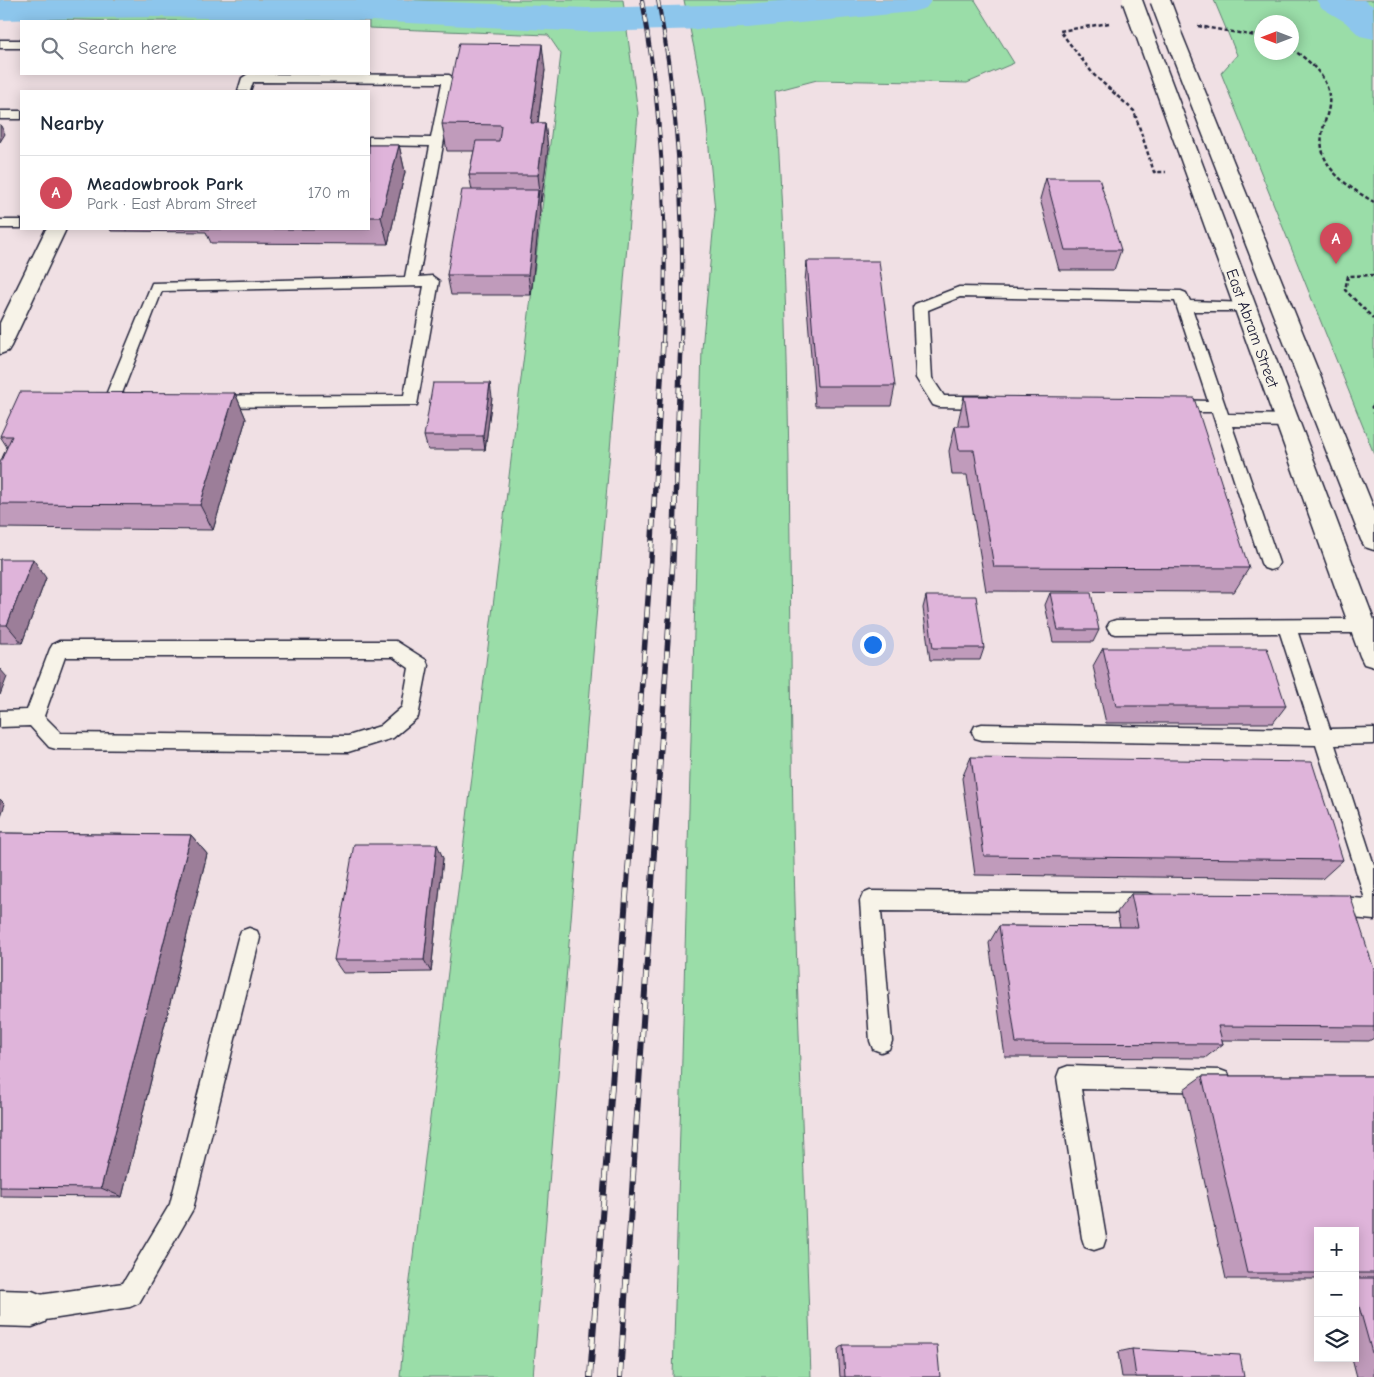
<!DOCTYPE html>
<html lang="en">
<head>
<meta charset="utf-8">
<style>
  :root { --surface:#fff; --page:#f6f6f7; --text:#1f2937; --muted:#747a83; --line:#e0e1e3; --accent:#d1495b }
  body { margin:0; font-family:"Comic Neue",sans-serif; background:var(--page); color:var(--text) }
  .controls { position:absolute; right:15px; bottom:15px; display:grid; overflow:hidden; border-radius:0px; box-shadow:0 2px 12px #0003 }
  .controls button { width:45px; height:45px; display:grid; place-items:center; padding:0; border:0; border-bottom:1px solid var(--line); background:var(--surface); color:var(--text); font:25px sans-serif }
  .compass { position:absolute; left:1254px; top:15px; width:45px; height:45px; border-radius:50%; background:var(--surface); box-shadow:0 2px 12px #0003; rotate:270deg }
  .you { position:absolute; left:872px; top:644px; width:18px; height:18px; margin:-12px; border:4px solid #fff; border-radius:50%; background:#1a73e8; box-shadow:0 0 0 8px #1a73e833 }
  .badge { display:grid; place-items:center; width:32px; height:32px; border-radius:50%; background:var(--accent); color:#fff; font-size:16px; font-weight:700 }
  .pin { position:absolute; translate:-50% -41px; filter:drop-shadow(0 1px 2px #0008) }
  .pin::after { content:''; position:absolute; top:26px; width:18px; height:15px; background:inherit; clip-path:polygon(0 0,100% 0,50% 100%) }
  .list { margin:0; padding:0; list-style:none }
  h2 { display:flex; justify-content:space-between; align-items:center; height:65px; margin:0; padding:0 20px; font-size:21px }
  h2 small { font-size:16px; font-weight:400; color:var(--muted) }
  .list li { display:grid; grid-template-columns:32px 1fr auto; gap:15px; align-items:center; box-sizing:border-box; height:75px; padding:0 20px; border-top:1px solid var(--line) }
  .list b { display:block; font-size:19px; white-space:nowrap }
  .list p { margin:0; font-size:16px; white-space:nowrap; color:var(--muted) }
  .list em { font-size:16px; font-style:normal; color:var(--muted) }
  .icon { flex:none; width:28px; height:28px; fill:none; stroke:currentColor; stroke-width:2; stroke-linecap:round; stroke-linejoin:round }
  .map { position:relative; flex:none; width:1374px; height:1377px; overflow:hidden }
  .search { position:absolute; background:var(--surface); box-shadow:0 2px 12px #0003; left:20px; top:20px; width:350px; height:55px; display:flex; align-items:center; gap:12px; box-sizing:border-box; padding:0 18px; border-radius:0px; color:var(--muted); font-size:19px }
  .panel { position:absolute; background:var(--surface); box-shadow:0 2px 12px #0003; left:20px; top:90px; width:350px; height:140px; border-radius:0px }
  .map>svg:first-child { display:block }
  .green { fill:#9adda8; stroke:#5e8072; fill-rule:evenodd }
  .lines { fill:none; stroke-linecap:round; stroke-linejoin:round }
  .river { fill:#8dc6ec; fill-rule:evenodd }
  .lane-casing { stroke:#22223b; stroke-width:3 }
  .street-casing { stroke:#22223b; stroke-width:3 }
  .secondary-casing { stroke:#22223b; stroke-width:3 }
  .path-far1 { stroke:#22223b; stroke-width:2.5; stroke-dasharray:4 2.5; stroke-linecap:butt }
  .path { stroke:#22223b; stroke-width:3; stroke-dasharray:4.5 4; stroke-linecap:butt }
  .lane { fill:#f7f3e8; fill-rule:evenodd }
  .street { fill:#f7f3e8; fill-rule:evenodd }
  .secondary { fill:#f7f3e8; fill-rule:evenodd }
  .rail-far2-casing { stroke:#22223b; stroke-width:4 }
  .rail-far1-casing { stroke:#22223b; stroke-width:5.5 }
  .rail-casing { stroke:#22223b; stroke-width:6 }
  .rail-far2 { stroke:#f7f3e8; stroke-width:2.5; stroke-dasharray:8; stroke-linecap:butt }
  .rail-far1 { stroke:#f7f3e8; stroke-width:4; stroke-dasharray:11; stroke-linecap:butt }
  .rail { stroke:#f7f3e8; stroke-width:4.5; stroke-dasharray:14; stroke-linecap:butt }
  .secondary-bridge-casing { stroke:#22223b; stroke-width:22; stroke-linecap:butt }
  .secondary-bridge { stroke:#f7f3e8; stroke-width:19 }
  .wall { fill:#c09bbb; stroke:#22223b }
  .shaded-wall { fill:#9c7e99; stroke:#22223b }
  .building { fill:#dfb4da; stroke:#22223b }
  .labels { text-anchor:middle; stroke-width:4; stroke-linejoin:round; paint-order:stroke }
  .street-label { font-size:16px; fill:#22223b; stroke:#f7f3e8 }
</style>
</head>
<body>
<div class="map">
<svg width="1374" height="1377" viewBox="0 0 1374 1377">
  <rect width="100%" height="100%" fill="#f0e0e4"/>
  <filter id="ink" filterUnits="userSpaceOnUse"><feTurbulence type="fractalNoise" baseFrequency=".02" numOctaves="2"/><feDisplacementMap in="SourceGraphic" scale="10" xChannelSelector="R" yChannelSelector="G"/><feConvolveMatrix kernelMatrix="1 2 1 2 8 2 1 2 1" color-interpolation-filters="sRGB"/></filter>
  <g filter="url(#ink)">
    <g class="green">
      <path d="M0,0H623L638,113L533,1377H400L406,1313L561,54L548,35L369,28V21H119L0,18Z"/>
      <path d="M684,0H975L1014,63L967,83L817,80L775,91C792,334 789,578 793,821C797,1007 805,1192 811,1377H673L702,349L715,211L704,96Z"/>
      <path d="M1214,0H1374V454L1221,73L1237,55ZM1262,22H1292V52H1262Z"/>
    </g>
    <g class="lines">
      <g class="river">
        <path d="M0,0H405L586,8L748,4L789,0H932L926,8L912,12L748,28L586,32L369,21L152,17L0,20Z"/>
        <path d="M1316,0H1364L1373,6L1374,39L1360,36L1345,22L1322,8Z"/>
      </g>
      <defs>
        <g id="lane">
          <rect x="0" y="40" width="21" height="8"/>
          <path d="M248,74L449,75L455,79L419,277L432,276L439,281L417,405L111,408L105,406L103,402L152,283L405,277L430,146L369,145V137L431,138L442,83L253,82L250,91H238L242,78ZM424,286L404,395L121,396L162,291Z"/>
          <rect x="0" y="111" width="21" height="8"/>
          <rect x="0" y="220" width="21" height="8"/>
          <path d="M959,287L1181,291L1186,293L1190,301L1250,303L1252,306L1245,311H1193L1228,414L1287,415L1293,417L1295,421L1293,425L1287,427L1232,426L1279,563L1276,568L1270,570L1264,568L1261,563L1212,412H1173L1167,410L1165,406L1167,402L1173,400L1208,401L1175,301L960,297L928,310L932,378L944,396H988L994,398L996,402L994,406L988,408L939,407L933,405L916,378L913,307L915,304Z"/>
          <path d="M1363,619L1369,621L1372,626L1369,631L1363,633H1298L1330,729L1374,728V744L1335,745L1374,865V920L1330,916L1323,913L1320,906L1323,899L1330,896L1365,899L1316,745L982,740L975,738L972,732L975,726L982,724L1311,729L1280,633L1116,634L1110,632L1107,627L1110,622L1116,620Z"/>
          <path d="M59,641H396L426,660L428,665L418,717L393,738L348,752L56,749L49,747L30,726L0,727V711L27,710L50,649L53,644ZM65,657H393L409,668L402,707L380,726L348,736L61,733L44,716Z"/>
          <path d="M870,891L1148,893L1155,896L1158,903L1155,910L1148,913L881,911L892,1041L889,1049L881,1052L873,1049L870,1041L860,901L863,894Z"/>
          <path d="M249,928L257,931L260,938L193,1209L139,1303L130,1307L32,1322L23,1318L19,1309L23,1300L32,1296L123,1283L170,1204L238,938L241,931Z"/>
          <path d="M1068,1066L1220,1070L1228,1073L1231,1081L1228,1089L1220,1092L1081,1089L1106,1238L1103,1247L1094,1250L1085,1247L1082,1238L1057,1077L1060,1069Z"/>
        </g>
        <g id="street">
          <path d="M46,229H66L11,346L8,351L0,354V323Z"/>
          <path d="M0,1290L32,1291L45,1296L50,1309L45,1322L32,1327L0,1326Z"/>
        </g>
        <g id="secondary">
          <path d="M1143,25L1149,26L1152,30L1374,620V667L1364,664L1360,656L1134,30L1137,26Z"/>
          <path d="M1172,27L1178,28L1181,32L1374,509V550L1365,547L1361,540L1163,32L1166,28Z"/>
        </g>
      </defs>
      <use href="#lane" class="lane-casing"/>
      <use href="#street" class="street-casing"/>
      <use href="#secondary" class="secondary-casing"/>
      <g class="path-far1">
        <path d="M1109,23L1060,31L1094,75L1134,111L1154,172H1166"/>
        <path d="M1198,26L1262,37"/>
        <path d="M1292,49C1313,63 1335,83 1328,111C1324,126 1318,140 1324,156C1332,177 1355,191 1374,202"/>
        <path d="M1374,275L1348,276L1345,290L1374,319"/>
      </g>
      <path class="path" d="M1374,405L1372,407L1374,413"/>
      <use href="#lane" class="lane"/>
      <use href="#street" class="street"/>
      <use href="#secondary" class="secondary"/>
      <defs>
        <g id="rail-far2">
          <path d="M642,0C663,115 668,227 663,344"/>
          <path d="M658,0C680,114 685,228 681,344"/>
        </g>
        <g id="rail-far1">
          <path d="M634,793L651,558L663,343"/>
          <path d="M658,793L673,559L681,343"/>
        </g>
        <g id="rail">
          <path d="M590,1377L634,791"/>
          <path d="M620,1377L658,791"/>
        </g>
      </defs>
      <use href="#rail-far2" class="rail-far2-casing"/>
      <use href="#rail-far1" class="rail-far1-casing"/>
      <use href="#rail" class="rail-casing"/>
      <use href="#rail-far2" class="rail-far2"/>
      <use href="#rail-far1" class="rail-far1"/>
      <use href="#rail" class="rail"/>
      <defs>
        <g id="secondary-bridge">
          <path d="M1132,0L1143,30"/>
          <path d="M1160,0L1172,32"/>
        </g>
      </defs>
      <use href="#secondary-bridge" class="secondary-bridge-casing"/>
      <use href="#secondary-bridge" class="secondary-bridge"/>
    </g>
    <g class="wall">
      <path d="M545,70L538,123H545L548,149L541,202H540V210L531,295H451L447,275L472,190L469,175L474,151H447L442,124Z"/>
      <path d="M369,145H399L405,172L388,244L211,243L206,232L111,231L110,229H369Z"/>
      <path d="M1046,178L1121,250L1114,270H1059L1040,199Z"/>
      <path d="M807,261L895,386L891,406H815L805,281Z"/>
      <path d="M235,393L246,419L213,530L0,528V463L7,447L0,436Z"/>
      <path d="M964,396L1249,568L1234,592L986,591L967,475H952L949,451L955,426H958V422Z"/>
      <path d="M492,397L485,450H428L424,436Z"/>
      <path d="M0,559L46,578L22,643H0Z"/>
      <path d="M1050,593L1099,630L1093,642H1053L1045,605Z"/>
      <path d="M926,596L984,648L980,660H930L923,608Z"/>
      <path d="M1103,648L1286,706L1273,723H1106L1093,666Z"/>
      <path d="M971,757L1343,860L1322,879L975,875L962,778Z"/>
      <path d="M0,833L191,835L207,854L122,1197L0,1196Z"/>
      <path d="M443,858L431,972L343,973L334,960Z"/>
      <path d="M1131,894L1374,969V1038L1369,1041L1222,1040L1223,1044L1205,1058L1005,1057L989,943L999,926L1120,927L1117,912Z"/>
      <path d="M1202,1076H1374V1377H1357L1352,1358H1355V1231H1318V1279H1226L1184,1089Z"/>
      <path d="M843,1345L940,1377H840L838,1349Z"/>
      <path d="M1132,1349L1244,1377H1122L1118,1352Z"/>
    </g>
    <g class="shaded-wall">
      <path d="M542,44L545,70L534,149L531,123Z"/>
      <path d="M545,123L548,149L541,202L538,175Z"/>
      <path d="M0,124L5,134L0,142Z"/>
      <path d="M399,145L405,172L388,244L381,217Z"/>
      <path d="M538,190L540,210L531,295L528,275Z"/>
      <path d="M490,383L492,397L485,450L483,436Z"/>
      <path d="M235,393L246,419L213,530L200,505Z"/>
      <path d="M33,559L46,578L22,643L7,625Z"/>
      <path d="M0,669L7,677L0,695Z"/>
      <path d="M0,799L5,804L0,819Z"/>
      <path d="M191,835L207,854L122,1197L101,1188Z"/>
      <path d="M437,844L443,858L431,972L424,960Z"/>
    </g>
    <g class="building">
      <path d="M459,43L542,44L531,123H545L538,175H469L476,141H499L501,125L442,124Z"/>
      <path d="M369,145H399L381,217H369Z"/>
      <path d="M1046,178H1099L1121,250H1065Z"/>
      <path d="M462,190H538L528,275H447Z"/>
      <path d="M807,261H879L895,386H817Z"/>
      <path d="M433,383H490L483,436H424Z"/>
      <path d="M20,392L235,393L200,505L0,504V463L12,436H0Z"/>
      <path d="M964,396L1194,398L1249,568L994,567L974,450H959L955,426H969Z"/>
      <path d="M0,559H33L7,625H0Z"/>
      <path d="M1050,593H1091L1099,630H1058Z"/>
      <path d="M926,596H976L984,648H933Z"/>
      <path d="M1103,648H1267L1286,706H1116Z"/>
      <path d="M971,757L1312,762L1343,860L984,856Z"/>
      <path d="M0,833L191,835L101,1188L0,1187Z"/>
      <path d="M354,844H437L424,960H334Z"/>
      <path d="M1131,894L1350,895L1374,969V1027L1218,1026L1223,1044L1016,1043L999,926L1138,927Z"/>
      <path d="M1202,1076H1374V1273H1355V1231H1318V1273H1247Z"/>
      <path d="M1355,1278H1374V1360L1355,1292Z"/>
      <path d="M843,1345H937L940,1377H845Z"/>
      <path d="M1132,1349L1240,1355L1244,1377H1136Z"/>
    </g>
  </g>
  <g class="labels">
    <g class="street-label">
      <text transform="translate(1253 328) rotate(70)" y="6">East Abram Street</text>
    </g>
  </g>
</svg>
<div class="controls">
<button>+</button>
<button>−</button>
<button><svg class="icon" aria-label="layers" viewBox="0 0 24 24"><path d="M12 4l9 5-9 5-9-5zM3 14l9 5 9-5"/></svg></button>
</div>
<svg class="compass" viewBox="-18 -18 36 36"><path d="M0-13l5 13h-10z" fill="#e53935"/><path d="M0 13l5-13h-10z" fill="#747a83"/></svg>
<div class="you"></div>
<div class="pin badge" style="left:1336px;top:264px">A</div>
<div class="search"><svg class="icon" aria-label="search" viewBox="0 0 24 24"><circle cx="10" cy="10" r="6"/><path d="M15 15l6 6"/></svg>Search here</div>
<section class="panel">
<h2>Nearby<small></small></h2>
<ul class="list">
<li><span class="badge">A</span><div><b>Meadowbrook Park</b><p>Park · East Abram Street</p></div><em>170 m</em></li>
</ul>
</section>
</div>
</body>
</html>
